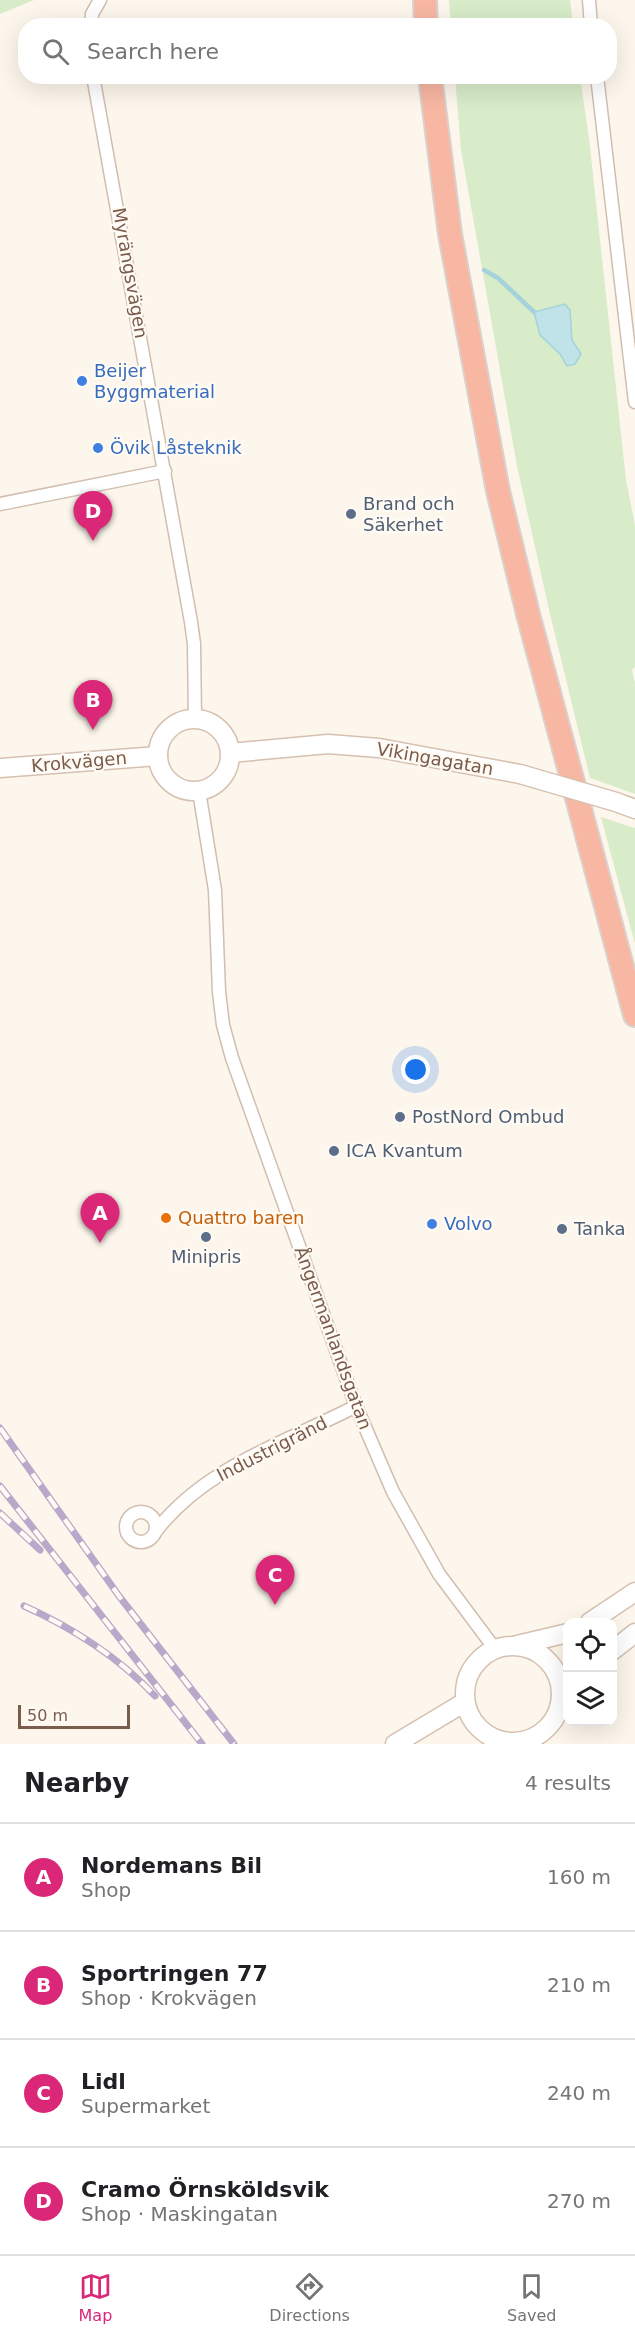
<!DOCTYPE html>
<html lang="en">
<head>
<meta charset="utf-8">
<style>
  :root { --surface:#fff; --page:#f2f2f2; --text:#202124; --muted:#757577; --line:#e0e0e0; --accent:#db2777 }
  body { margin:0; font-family:"DejaVu Sans",sans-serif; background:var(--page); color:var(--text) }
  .controls { position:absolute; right:18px; bottom:18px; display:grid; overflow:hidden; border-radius:12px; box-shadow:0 6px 24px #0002 }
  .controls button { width:54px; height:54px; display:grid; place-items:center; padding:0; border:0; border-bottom:2px solid var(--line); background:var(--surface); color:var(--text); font:30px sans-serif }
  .scale { position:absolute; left:18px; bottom:15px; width:112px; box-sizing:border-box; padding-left:6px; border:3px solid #7a5c4d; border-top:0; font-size:16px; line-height:21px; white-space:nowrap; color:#7a5c4d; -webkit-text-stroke:4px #fffaf3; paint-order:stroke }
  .you { position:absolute; left:416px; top:1070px; width:21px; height:21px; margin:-15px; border:4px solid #fff; border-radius:50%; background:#1a73e8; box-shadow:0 0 0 9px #1a73e833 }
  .badge { display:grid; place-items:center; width:39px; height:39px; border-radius:50%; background:var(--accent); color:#fff; font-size:20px; font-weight:700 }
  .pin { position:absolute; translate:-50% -50px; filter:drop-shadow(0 2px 3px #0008) }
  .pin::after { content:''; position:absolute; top:32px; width:21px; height:18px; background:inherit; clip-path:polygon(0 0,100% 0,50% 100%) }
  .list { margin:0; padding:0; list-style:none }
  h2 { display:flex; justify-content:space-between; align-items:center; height:78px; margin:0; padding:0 24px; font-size:26px }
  h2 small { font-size:20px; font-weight:400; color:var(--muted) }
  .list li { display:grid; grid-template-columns:39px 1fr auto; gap:18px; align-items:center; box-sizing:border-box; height:108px; padding:0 24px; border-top:2px solid var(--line) }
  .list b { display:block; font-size:22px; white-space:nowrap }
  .list p { margin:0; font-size:20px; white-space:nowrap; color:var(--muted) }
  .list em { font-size:20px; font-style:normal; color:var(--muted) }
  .icon { flex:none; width:33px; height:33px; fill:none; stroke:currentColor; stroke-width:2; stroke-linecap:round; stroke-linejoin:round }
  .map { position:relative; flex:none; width:635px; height:1744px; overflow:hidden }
  .search { position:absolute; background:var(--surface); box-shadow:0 6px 24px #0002; left:18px; right:18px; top:18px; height:66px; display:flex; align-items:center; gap:15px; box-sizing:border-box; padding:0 21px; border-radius:24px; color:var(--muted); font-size:22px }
  .sheet { height:510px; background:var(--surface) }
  nav { display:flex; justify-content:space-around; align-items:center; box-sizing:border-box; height:84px; border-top:2px solid var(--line); background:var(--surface); font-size:16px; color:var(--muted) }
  nav a { display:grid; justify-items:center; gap:3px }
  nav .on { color:var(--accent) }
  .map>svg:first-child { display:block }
  .green { fill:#d8ecc9; fill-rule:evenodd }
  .water { fill:#bfe3e8; stroke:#a5d3da; stroke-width:1.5 }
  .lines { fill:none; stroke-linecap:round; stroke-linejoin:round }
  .stream { stroke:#a5d3da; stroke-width:4.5 }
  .street-casing { stroke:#d1beb0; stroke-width:15 }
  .secondary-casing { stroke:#d6c0b0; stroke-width:21 }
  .highway-casing { stroke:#dad1cd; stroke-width:26 }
  .street { stroke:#fff; stroke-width:12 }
  .secondary { stroke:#fff; stroke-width:18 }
  .highway { stroke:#f7b7a3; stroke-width:22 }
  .rail-casing { stroke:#b9a8c9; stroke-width:7 }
  .rail { stroke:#fffaf3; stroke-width:4.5; stroke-dasharray:14; stroke-linecap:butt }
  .secondary-bridge-casing { stroke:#d6c0b0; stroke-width:21; stroke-linecap:butt }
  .secondary-bridge { stroke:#fff; stroke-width:18 }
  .shop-dot { fill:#3f7fe0; stroke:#fffaf3; stroke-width:2 }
  .service-dot { fill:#5c6f8a; stroke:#fffaf3; stroke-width:2 }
  .food-dot { fill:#e8710a; stroke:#fffaf3; stroke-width:2 }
  .labels { text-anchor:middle; stroke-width:4.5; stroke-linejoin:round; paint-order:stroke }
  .street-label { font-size:18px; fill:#7a5c4d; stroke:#fffaf3 }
  .shop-label { font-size:18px; fill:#366cbe; stroke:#fffaf3; text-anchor:start }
  .service-label { font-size:18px; fill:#4e5e75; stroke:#fffaf3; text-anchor:start }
  .food-label { font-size:18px; fill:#c56008; stroke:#fffaf3; text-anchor:start }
</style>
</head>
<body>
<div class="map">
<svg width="635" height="1744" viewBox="0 0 635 1744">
  <rect width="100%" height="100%" fill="#fdf6ec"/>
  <g class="green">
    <path d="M0,0H34L0,14Z"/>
    <path d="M449,0H570L573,25H451Z"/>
    <path d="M455,77H580L589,138L626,480L635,525V667L632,670L635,683V794L590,778L550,614L517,466L461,150ZM570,310L572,340L578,348L567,366L560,354L540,335Z"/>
    <path d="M601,817L635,828V944Z"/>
  </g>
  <path class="water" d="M565,304L570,310L572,340L581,354L575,364L567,366L560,354L540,335L534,312Z"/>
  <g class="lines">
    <path class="stream" d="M484,270L498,278L534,312"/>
    <defs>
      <g id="street">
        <path d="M589,0L591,26"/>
        <path d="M91,26L92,14L100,0"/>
        <path d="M93,76L191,622L194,644L195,719"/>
        <path d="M597,76L635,402"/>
        <path d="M0,504L165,471"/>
        <path d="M199,791L215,890L219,992L223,1025L232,1058L356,1406L393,1492L439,1574L495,1649"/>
        <circle cx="141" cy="1527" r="15"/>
        <path d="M156,1531C205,1467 287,1442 356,1406"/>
        <path d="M531,1739L534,1744"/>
      </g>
      <g id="secondary">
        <circle cx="194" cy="755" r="36"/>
        <path d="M230,753L328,744L379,748L520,774"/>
        <path d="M0,768L158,756"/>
        <path d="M616,802L635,809"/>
        <path d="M590,1622L635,1592"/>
        <path d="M517,1645L568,1633"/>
        <circle cx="513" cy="1694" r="48"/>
        <path d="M612,1651L635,1633"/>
        <path d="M395,1744L465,1702"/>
      </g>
      <g id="highway">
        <path d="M425,0L426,26"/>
        <path d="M430,76L450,234L498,491L528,614L635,1015"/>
      </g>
    </defs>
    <use href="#street" class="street-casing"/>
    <use href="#secondary" class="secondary-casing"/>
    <use href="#highway" class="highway-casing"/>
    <use href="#street" class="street"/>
    <use href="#secondary" class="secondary"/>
    <use href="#highway" class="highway"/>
    <defs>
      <g id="rail">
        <path d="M0,1428L119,1596L234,1744"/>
        <path d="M0,1486L202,1744"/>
        <path d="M0,1513L40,1550"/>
        <path d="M24,1606C71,1627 120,1658 155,1696"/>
      </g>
    </defs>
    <use href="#rail" class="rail-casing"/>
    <use href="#rail" class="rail"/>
    <defs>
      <path id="secondary-bridge" d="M520,774L616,802"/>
    </defs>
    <use href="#secondary-bridge" class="secondary-bridge-casing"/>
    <use href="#secondary-bridge" class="secondary-bridge"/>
  </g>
  <g class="shop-dot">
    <circle cx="82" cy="381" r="6"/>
    <circle cx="98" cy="448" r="6"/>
    <circle cx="432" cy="1224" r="6"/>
  </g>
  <g class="service-dot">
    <circle cx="351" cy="514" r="6"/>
    <circle cx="400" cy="1117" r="6"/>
    <circle cx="334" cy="1151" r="6"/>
    <circle cx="562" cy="1229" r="6"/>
    <circle cx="206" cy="1237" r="6"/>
  </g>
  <circle class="food-dot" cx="166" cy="1218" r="6"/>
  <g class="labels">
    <g class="street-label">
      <text transform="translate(130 273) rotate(80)" y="6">Myrängsvägen</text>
      <text transform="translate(435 759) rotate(10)" y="6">Vikingagatan</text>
      <text transform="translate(79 762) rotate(-5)" y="6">Krokvägen</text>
      <text transform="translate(333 1338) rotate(70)" y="6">Ångermanlandsgatan</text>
      <text transform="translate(272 1449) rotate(-27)" y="6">Industrigränd</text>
    </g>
    <g class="shop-label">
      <text x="94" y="377">Beijer<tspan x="94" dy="21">Byggmaterial</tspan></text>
      <text x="110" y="454">Övik Låsteknik</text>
      <text x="444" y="1230">Volvo</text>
    </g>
    <g class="service-label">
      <text x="363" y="510">Brand och<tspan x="363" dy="21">Säkerhet</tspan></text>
      <text x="412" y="1123">PostNord Ombud</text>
      <text x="346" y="1157">ICA Kvantum</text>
      <text x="574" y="1235">Tanka</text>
      <text x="206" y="1263" text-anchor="middle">Minipris</text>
    </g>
    <g class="food-label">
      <text x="178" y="1224">Quattro baren</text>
    </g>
  </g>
</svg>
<div class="controls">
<button><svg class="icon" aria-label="locate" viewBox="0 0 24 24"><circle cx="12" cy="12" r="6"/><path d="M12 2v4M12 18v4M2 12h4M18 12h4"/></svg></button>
<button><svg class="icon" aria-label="layers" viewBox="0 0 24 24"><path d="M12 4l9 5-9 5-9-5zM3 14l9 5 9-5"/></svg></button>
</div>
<div class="scale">50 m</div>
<div class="you"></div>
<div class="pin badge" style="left:100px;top:1243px">A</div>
<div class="pin badge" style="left:93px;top:730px">B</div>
<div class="pin badge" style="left:275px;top:1605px">C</div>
<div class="pin badge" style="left:93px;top:541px">D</div>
<div class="search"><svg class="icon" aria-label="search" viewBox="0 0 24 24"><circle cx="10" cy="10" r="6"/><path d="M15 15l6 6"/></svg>Search here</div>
</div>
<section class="sheet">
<h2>Nearby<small>4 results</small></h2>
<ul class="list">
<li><span class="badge">A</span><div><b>Nordemans Bil</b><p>Shop</p></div><em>160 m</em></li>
<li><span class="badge">B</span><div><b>Sportringen 77</b><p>Shop · Krokvägen</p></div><em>210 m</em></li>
<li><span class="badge">C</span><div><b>Lidl</b><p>Supermarket</p></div><em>240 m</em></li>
<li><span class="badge">D</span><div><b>Cramo Örnsköldsvik</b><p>Shop · Maskingatan</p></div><em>270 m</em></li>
</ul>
</section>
<nav>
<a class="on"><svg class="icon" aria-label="map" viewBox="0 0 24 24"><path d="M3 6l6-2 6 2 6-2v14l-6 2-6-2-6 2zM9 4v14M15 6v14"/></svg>Map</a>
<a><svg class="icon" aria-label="directions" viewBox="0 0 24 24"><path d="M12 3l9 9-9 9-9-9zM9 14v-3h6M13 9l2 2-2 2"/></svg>Directions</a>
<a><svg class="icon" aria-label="saved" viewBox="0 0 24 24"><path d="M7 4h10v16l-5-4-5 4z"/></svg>Saved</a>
</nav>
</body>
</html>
